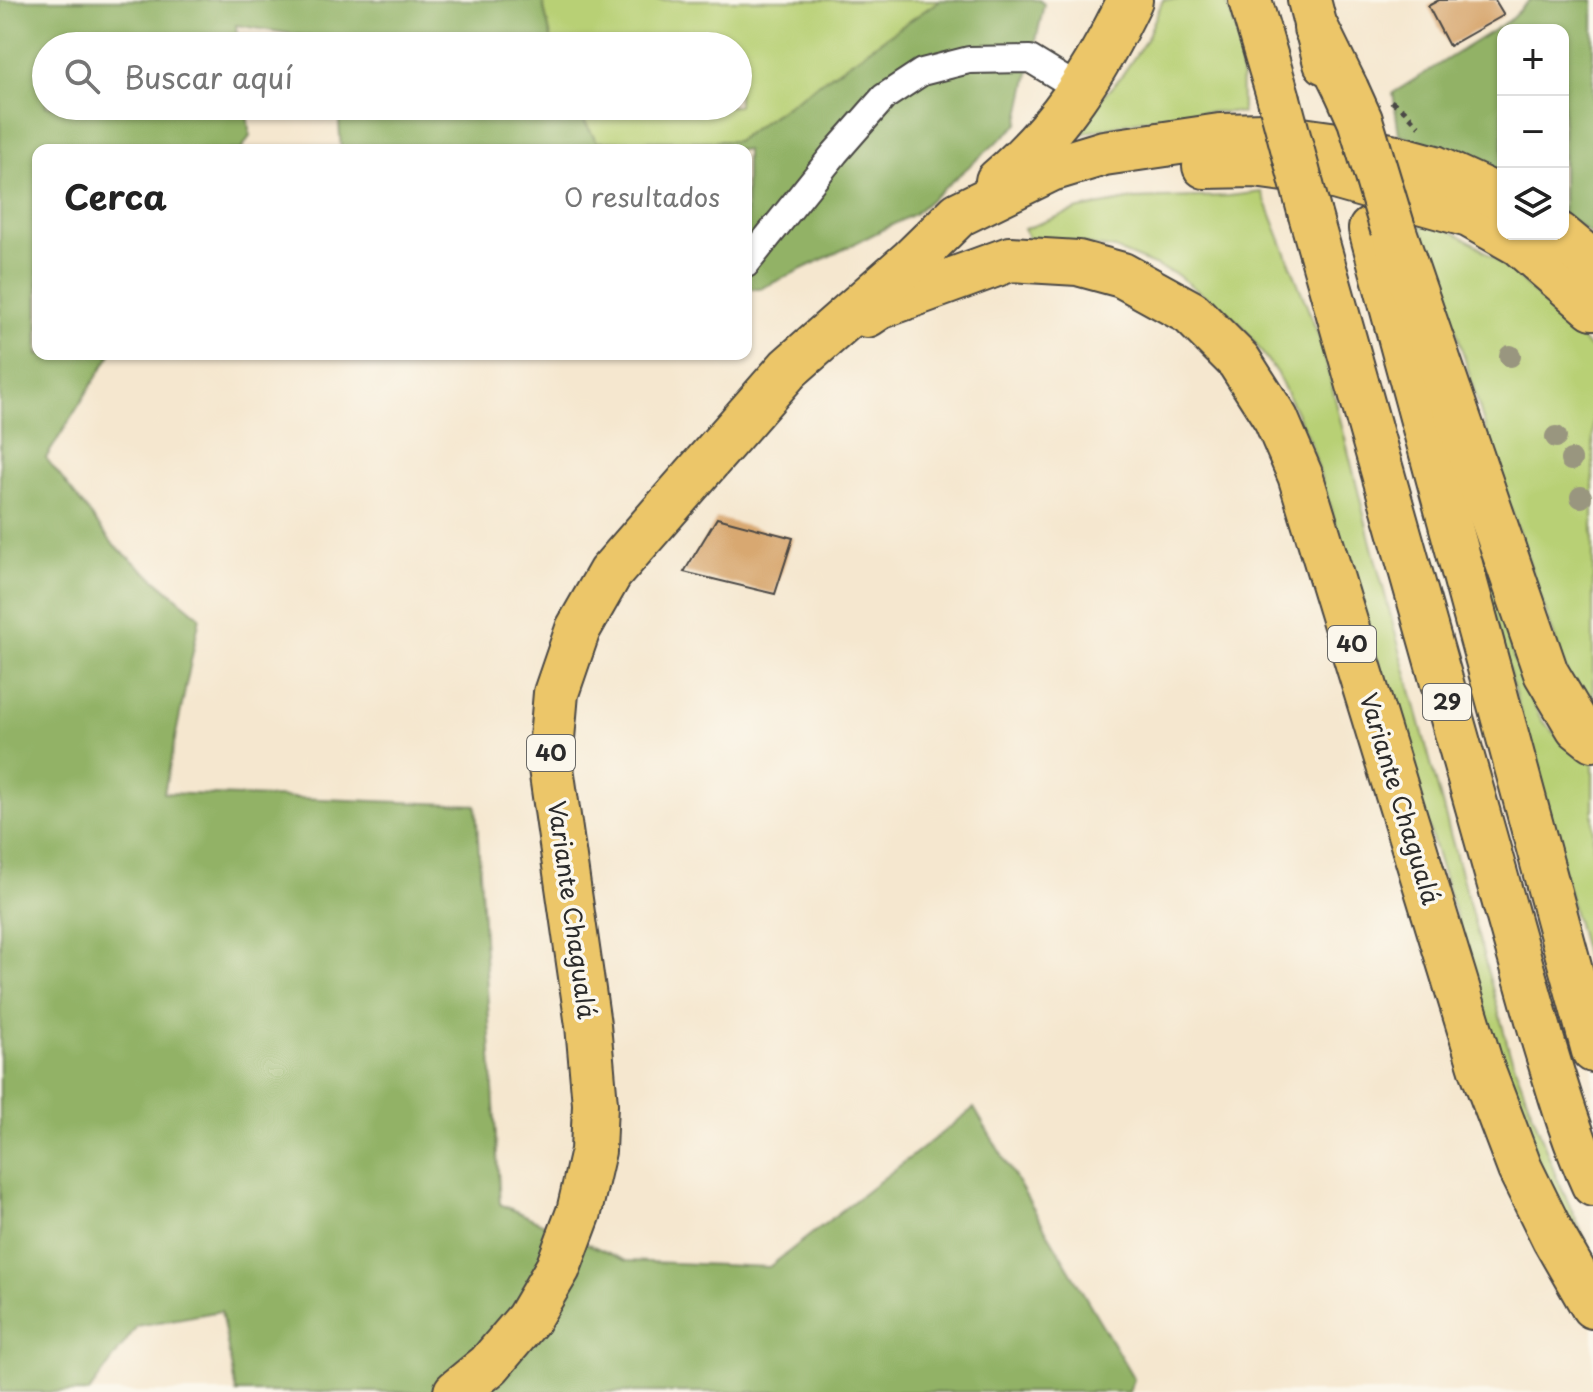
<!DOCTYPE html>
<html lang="es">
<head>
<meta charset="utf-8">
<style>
  :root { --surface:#fff; --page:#f2f2f2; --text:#222; --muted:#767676; --line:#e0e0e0 }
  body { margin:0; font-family:"Playpen Sans",sans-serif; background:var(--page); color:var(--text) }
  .controls { position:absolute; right:24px; top:24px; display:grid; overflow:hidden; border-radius:16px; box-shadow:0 2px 6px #0004 }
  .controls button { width:72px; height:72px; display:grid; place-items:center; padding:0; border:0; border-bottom:2px solid var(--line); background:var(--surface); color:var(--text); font:40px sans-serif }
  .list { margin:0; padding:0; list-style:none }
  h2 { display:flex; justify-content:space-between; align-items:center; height:104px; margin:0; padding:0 32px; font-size:34px }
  h2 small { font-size:26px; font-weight:400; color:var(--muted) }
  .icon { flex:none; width:44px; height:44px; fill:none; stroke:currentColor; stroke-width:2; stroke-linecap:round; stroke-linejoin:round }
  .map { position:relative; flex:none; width:1593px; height:1392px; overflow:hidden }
  .search { position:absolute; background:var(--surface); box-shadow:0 2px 6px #0004; left:32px; top:32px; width:720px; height:88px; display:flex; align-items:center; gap:20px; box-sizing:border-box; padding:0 28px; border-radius:44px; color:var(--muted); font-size:30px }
  .panel { position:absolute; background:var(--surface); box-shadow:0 2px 6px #0004; left:32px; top:144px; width:720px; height:216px; border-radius:16px }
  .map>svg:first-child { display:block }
  .green { fill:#b8d074; stroke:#727e50; stroke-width:2 }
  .forest { fill:#92b266; stroke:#5e6e48; stroke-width:2 }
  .building { fill:#d8a871 }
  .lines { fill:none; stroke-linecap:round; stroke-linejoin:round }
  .minor-casing { stroke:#494744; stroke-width:30 }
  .primary-casing { stroke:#494744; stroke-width:46 }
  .trunk-casing { stroke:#494744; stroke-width:48 }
  .path { stroke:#494744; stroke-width:5; stroke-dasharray:6 6; stroke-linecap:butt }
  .minor { stroke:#fff; stroke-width:26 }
  .primary { stroke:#ecc669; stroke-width:42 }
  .trunk { stroke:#ecc669; stroke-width:44 }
  .primary-bridge-casing { stroke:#494744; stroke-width:46; stroke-linecap:butt }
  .trunk-bridge-casing { stroke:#494744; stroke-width:48; stroke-linecap:butt }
  .primary-bridge { stroke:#ecc669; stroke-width:42 }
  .trunk-bridge { stroke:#ecc669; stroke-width:44 }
  .tree { fill:#99967f }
  .labels { text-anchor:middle; stroke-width:7; stroke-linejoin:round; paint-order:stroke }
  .shield { fill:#fbf7ec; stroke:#696865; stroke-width:2 }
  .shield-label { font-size:22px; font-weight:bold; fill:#2b2b2b }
  .street-label { font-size:24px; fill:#2b2b2b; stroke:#fbf7ec }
</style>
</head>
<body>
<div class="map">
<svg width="1593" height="1392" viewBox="0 0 1593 1392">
  <rect width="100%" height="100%" fill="#fbf7ec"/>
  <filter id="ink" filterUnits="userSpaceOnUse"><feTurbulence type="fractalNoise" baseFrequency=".0125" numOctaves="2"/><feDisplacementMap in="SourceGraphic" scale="16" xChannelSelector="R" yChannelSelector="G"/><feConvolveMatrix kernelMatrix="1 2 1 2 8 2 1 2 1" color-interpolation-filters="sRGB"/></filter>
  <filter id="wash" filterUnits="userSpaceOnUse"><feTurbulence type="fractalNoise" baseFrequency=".006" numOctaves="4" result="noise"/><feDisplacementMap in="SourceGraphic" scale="32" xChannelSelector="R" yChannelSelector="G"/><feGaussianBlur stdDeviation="1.8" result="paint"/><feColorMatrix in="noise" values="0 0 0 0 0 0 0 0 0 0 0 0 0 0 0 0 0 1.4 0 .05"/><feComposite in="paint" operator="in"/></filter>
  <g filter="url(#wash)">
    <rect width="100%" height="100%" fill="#f5e7cf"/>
    <g class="green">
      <path d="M542,0H939V1L736,141L597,142L575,106H738V46H553Z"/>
      <path d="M1163,0H1226L1241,45L1242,113C1186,107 1118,124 1063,139L1120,78L1146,40Z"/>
      <path d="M1262,192L1321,342L1372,547L1509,1050L1556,1176L1593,1257V1270L1522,1131L1310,442L1278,375L1241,324L1176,274L1115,249L1063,241L1029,239L1024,229L1079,209L1134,199L1229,196Z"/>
      <path d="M1418,214L1472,242L1511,271L1593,351V701L1584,695L1567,674L1501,481L1457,333L1435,278Z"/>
      <path d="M1434,392L1474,512L1514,660L1528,693L1542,721L1578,756L1593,763V983Z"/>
    </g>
    <g class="forest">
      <path d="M0,0H542L553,46H314L311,37L236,25L238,46H46V106H246L250,136L241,150H38V354H111L46,458L114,545L200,617L164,793L476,805L500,1204L626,1261L769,1267L974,1108L1134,1379L1129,1392H236L221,1311L137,1326L89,1392H0Z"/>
      <path d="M940,0H1039L1044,4L1018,124L914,214L842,250L760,289H746V150H341L338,106H575L597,142L736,141Z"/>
      <path d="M1530,0H1593V236L1563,214V30H1503V177L1399,134L1393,93L1510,20Z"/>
    </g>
    <g id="blocks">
      <g class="building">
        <path d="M1439,0H1495L1504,15L1449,46L1428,6Z"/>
        <path d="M717,518L793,538L775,594L684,572Z"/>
      </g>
    </g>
  </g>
  <g filter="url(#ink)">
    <use href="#blocks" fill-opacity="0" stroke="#494744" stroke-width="2"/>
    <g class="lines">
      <defs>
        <path id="minor" d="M746,264L835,153L884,97L922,72L969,60L1030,59L1081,90"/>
        <g id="primary">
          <path d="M1250,0L1279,99"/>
          <path d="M1309,0L1325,63"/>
          <path d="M1310,215L1543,1041C1558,1090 1572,1139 1593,1185"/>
          <path d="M1370,229L1593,1051"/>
        </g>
        <g id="trunk">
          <path d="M1316,28L1346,89"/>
          <path d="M1205,166L1255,165L1327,175L1469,215L1520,244L1593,307"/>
          <path d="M998,181C1059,129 1096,71 1130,0"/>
          <path d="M1393,229L1546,673L1578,727L1593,739"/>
          <path d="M1558,234L1593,263"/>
          <path d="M867,315L879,307L1010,259L1078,263L1122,275L1191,313L1239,361L1276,419L1300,475L1482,1069L1520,1169L1554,1238L1593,1306"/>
          <path d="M456,1392L489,1365L528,1319L558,1268L579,1212L593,1151L595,1104L588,1025L550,761L556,693L578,629L610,573L789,368L912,260L959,214L1051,169L1104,153L1220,136L1266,135L1330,144L1391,156L1435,168L1503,199"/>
        </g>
      </defs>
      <use href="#minor" class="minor-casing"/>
      <use href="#primary" class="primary-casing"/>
      <use href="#trunk" class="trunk-casing"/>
      <path class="path" d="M1391,101L1404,110L1419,126"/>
      <use href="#minor" class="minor"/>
      <use href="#primary" class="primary"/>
      <use href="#trunk" class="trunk"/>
      <defs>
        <path id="primary-bridge" d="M1279,99L1310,215"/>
        <path id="trunk-bridge" d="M1346,89L1360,120L1393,229"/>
      </defs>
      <use href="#primary-bridge" class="primary-bridge-casing"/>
      <use href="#trunk-bridge" class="trunk-bridge-casing"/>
      <use href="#primary-bridge" class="primary-bridge"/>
      <use href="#trunk-bridge" class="trunk-bridge"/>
    </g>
    <g class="tree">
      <circle cx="1510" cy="356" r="11"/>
      <circle cx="1556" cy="437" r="11"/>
      <circle cx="1571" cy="460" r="11"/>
      <circle cx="1581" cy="497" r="11"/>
    </g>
  </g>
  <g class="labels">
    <g class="shield">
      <rect x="1328" y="626" width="48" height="36" rx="6"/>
      <rect x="1423" y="684" width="48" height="36" rx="6"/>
      <rect x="527" y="735" width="48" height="36" rx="6"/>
    </g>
    <g class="shield-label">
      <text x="1352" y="652">40</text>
      <text x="1447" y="710">29</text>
      <text x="551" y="761">40</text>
    </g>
    <g class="street-label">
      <text transform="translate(1399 799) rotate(73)" y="8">Variante Chagualá</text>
      <text transform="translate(571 910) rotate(82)" y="8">Variante Chagualá</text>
    </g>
  </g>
</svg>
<div class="controls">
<button>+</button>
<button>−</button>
<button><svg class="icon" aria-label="layers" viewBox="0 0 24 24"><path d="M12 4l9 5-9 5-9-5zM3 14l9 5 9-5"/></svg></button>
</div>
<div class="search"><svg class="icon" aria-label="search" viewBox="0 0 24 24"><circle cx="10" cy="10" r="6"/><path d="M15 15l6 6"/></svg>Buscar aquí</div>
<section class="panel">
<h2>Cerca<small>0 resultados</small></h2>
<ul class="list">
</ul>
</section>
</div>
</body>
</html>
